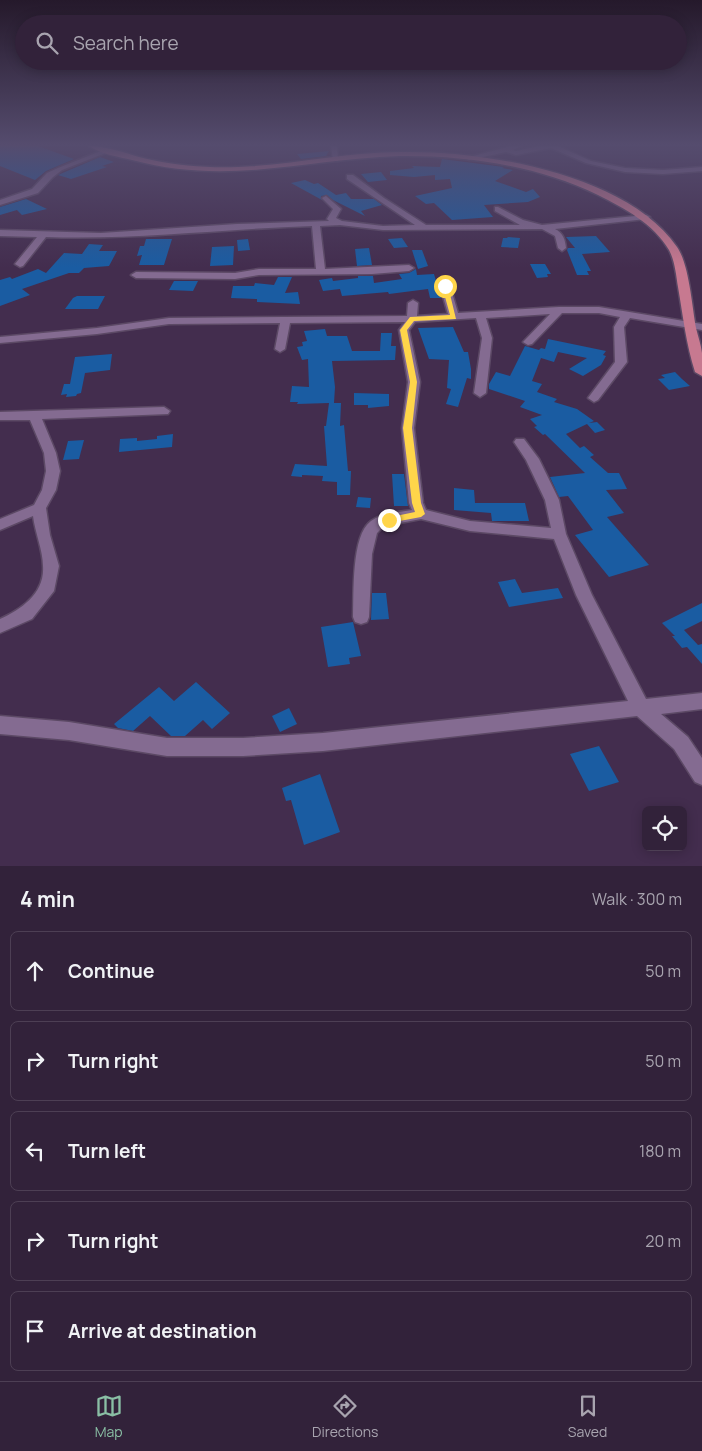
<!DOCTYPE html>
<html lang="en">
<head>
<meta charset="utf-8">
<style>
  :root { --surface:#32223a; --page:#3d2f45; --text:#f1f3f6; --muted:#a8a4af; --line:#4d3f54; --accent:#8abfa5 }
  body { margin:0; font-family:Manrope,sans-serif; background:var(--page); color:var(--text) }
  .controls { position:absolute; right:15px; bottom:15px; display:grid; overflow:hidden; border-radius:8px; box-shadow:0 2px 12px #0003 }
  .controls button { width:45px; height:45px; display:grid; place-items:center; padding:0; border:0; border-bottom:1px solid var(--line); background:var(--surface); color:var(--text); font:25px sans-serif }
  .stop { position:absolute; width:15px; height:15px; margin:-11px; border:4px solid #ffd54a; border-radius:50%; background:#fff }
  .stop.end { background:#ffd54a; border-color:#fff; box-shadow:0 1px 5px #0008 }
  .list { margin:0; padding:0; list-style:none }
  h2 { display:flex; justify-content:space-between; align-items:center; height:65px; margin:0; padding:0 20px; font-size:21px }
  h2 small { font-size:16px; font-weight:400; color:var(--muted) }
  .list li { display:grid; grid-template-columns:32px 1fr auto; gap:15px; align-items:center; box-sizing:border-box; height:80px; margin:0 10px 10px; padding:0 10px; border:1px solid var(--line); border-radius:8px }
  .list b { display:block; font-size:19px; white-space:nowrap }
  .list em { font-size:16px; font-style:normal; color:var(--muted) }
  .icon { flex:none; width:28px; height:28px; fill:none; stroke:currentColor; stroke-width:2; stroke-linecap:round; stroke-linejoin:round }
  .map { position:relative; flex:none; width:702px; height:866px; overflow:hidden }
  .search { position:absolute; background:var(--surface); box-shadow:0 2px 12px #0003; left:15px; right:15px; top:15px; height:55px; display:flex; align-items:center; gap:12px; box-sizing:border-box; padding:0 18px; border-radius:28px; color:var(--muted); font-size:19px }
  .sheet { height:515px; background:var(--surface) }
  nav { display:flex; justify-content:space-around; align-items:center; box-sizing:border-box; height:70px; border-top:1px solid var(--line); background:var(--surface); font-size:14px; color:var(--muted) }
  nav a { display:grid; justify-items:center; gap:2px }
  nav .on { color:var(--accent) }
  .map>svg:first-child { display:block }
  .building { fill:#1a5ca2 }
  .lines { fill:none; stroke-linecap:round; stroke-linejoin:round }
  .minor-casing { stroke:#5c4965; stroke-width:3 }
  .major-casing { stroke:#5c4965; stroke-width:3 }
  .minor { fill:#846b91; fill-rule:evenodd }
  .major { fill:#c77990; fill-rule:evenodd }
  .route { fill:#ffd54a }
</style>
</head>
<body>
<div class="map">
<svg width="702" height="866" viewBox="0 0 702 866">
  <rect width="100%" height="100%" fill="#432d4e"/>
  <g class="building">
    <path d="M0,146H38L74,159L46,171L35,180L0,166Z"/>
    <path d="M329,151L326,156L301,159L297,154Z"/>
    <path d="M100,157L114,162L102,166L107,167L71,179L58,175Z"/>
    <path d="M442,159L504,167L502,168L513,170L495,181L526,192L533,189L540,197L528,202L484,205L493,217L452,220L434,203L426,204L415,196L452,188L450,179L435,180V175L414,177L390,175V171L414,168L412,166L440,167Z"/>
    <path d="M381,172L387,180L368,182L361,174Z"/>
    <path d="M305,180L314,184L318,183L336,195L346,193L351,199H374L382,205L361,211L365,216L333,200L327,195L321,196L322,200L291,183Z"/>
    <path d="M26,199L47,209L22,215L17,210L0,215V207Z"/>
    <path d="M596,236L610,252L582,254L591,271H587L589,275H577L567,250L568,248H575L566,237Z"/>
    <path d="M508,237L520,238L518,248L501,247L503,238H507Z"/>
    <path d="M402,238L408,247L394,248L388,239Z"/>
    <path d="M146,239H172L164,265H139L142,255L137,256L140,246H144Z"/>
    <path d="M248,239L250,250L238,251L237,240Z"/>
    <path d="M89,244L103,245L99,251H117L109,266L84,268L79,273H69L22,289L30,295L0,306V280L10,277L12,279L38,269L46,273L64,253L82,254Z"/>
    <path d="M234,246L233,265L210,266L212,247Z"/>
    <path d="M369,248L372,265L357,266L355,249Z"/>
    <path d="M412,250H422L428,266L418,269Z"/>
    <path d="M530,264H545L551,274H547L548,277L537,278Z"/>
    <path d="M416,269L417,275L434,274L441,298H430L428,289L389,294L388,292L342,296L340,289L323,291L319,280L332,278L333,281L358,278V276H373L374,283L402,279L399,274L409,273Z"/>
    <path d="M278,277H292L285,293L298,292L300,304L257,302V299L231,298L233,286H254L255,283L274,285Z"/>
    <path d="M174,281H198L193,291L169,290Z"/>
    <path d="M77,296H105L98,309H65L73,298Z"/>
    <path d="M453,327L464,352H468L471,369V379L467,378L458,407L446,404L451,389L447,388L449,360L429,359L418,328Z"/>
    <path d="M325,329L327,336H347L352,351H380L381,333H392L391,346H396L395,360L332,361L335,387L334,403H341L340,426L344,425L348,471H351L350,495H337V482L322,481L323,476L302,475V477L291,476L295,464L327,466L324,426H326L329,403L297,404L298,402H290L292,386L309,387L308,359L302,360L297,347L303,346L302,342L307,341L304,331Z"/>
    <path d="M548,339L606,351L603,355L606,356L601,365L583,376L569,369L587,358L558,352L554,362L541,358L532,381L542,384L537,392L557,399L554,402L577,409L594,421L589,423L597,422L605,430L595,433L587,424L566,434L580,448L584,446L594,455L590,457L608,473H619L627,489L606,490L624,513L607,517L649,565L609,577L575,535L593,530L568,496L559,497L550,477L585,473L545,434L543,435L534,427L537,426L530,419L542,415L520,407L525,401L489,389V384L496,372L510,376L525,346L539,350L541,348L545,349Z"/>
    <path d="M112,354L110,370L85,373L81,393L77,394L76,396L66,397L67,394L61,395L64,384H70L75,357Z"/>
    <path d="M675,372L682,379L690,386L669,390L658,379L665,378L661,375Z"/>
    <path d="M354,393L389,394V406L368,408V405H354Z"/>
    <path d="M173,434L172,447L119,452L120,439L137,438V441L157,439V436Z"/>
    <path d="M84,440L79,459L63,460L68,441Z"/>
    <path d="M392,474H404L408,506H394Z"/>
    <path d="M454,488L474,490L475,503H525L529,521H492L491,513L454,510Z"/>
    <path d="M358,497L371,498L370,508L356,507Z"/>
    <path d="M515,579L522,593L558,588L563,598L509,607L498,582Z"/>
    <path d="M372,593H386L389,619L371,620Z"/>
    <path d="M702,603V621L684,630L698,645L702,644V664L687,647L682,648L672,636H675L662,623Z"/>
    <path d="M353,622L361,656L349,658L350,664L328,667L321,627Z"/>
    <path d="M196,682L230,713L212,729L203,720L185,736H171L150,716L133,731L118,728L114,724L159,687L174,701Z"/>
    <path d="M289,708L297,724L280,732L272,716Z"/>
    <path d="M599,746L619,782L589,791L570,754Z"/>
    <path d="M320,774L340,832L304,845L291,800L286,801L282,788Z"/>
  </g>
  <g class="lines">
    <defs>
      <g id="minor">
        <path d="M331,146H337L338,161L333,160Z"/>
        <path d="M511,146H522L513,150L516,151L539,146H558L591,161L625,168L663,170L702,167V171L663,174L625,172L586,163L551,148L516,155L506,152L469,160L466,158Z"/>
        <path d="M106,149L109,151L108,152L62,170L53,177L38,193L0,205V200L32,189L47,173L58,168Z"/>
        <path d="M347,175H353L384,198L426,225H520L495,211V207H498L523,220L542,225L646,215L650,217L646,219L555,229C563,233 565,239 566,248L562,251L558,248L555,236L542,229L383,230L340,225L320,226L325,269L409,265L414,268L409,271L372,274L259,275L235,279L136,278L131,275L136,272L235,273L259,269H316L312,226C223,229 135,240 46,237L23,266L20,267L15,264L37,237L0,236V230L101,233L237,224L329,221L327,219L333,209L322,198L326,196L341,209L336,218L342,221L383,226L415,225L347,179Z"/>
        <path d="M445,283L450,286L458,313L559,307H599L702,324V330L630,318L624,327L627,362L598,400L594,402L588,398L615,362L614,327L620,317L599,313H562L532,344L528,345L523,342L550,314L486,318L492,338L486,393L480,397L474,393L482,338L476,318L415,322L409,330L420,382L414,428L423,503L426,510L470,521L551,528L545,500L526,460L514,442L516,439H524L539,459L559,500L566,534L592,595L646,699L702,693V709L661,714L688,737L702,758V785L695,782L674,749L637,716L323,751L243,756H167L69,740L0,734V716L69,722L167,738H243L323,733L628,701L576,595L554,539L470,531L421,519L384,526L377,533L372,554L369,617L367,622L361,624L355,622L353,617C354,594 351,535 371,521C382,513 400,512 412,510L409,503L402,428L408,382L399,330L405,322L290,323L285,349L280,352L275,349L280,323L169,324L97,334L0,343V337L97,328L169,318L407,316L408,303L413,300L418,303L417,316L448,314L440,286Z"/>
        <path d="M164,407L170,411L168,414L42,419L56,453L60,471L56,490L46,508L50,535L59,566L54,591L32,619L0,633V619C22,609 45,593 43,566C43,551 35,532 33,516L0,530V519L34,505L42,490L46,471L44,453L30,420H0V412Z"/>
      </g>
      <path id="major" d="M89,146C111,146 131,156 152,160C180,166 209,168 238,167C292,165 346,152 400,152C483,150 627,174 677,247C689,264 692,306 696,328C698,336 701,345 702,353C702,361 702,369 702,376L695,372C686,344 683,316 678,287C676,275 675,261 669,250C654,224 624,208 598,195C538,166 466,155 399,156C304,159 229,186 132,160C119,157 101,154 89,146Z"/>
    </defs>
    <use href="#minor" class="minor-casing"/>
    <use href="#major" class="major-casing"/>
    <use href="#minor" class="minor"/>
    <use href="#major" class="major"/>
  </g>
  <linearGradient id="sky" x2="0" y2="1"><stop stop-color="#25192b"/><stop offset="0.54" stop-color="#554c6e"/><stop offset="1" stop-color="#554c6e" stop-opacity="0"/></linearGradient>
  <rect width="702" height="268" fill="url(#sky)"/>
  <path class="route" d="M445,284L448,286L456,319L414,321L407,330L417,382L412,428L421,503L425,514L421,517L389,523L384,520L386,518L415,512L412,503L403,428L410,382L400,330L410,317L450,315L442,286Z"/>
</svg>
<div class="controls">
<button><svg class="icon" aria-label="locate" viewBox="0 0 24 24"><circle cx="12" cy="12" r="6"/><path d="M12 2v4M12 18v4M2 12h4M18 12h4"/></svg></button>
</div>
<div class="stop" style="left:445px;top:286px"></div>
<div class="stop end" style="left:389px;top:520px"></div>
<div class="search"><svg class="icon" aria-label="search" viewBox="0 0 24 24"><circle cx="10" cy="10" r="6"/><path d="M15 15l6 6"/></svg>Search here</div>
</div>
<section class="sheet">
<h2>4 min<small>Walk · 300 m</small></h2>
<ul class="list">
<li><svg class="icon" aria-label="ahead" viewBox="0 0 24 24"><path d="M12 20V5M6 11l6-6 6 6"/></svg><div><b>Continue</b></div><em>50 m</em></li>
<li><svg class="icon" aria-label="right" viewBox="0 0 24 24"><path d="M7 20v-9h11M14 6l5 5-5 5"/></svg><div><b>Turn right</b></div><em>50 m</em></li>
<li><svg class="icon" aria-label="left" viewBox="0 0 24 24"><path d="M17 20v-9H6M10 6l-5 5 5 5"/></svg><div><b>Turn left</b></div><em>180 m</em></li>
<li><svg class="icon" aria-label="right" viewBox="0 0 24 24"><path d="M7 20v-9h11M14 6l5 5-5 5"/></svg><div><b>Turn right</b></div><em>20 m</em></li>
<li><svg class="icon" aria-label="arrive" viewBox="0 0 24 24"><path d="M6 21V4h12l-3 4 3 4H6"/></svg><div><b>Arrive at destination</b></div></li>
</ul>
</section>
<nav>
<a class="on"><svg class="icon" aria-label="map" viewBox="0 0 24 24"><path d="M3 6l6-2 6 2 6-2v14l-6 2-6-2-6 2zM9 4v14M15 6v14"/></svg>Map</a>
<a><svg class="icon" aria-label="directions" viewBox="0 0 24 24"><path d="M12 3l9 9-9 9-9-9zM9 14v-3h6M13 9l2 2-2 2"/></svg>Directions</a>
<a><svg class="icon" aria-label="saved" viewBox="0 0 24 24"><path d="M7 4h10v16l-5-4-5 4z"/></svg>Saved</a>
</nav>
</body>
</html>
